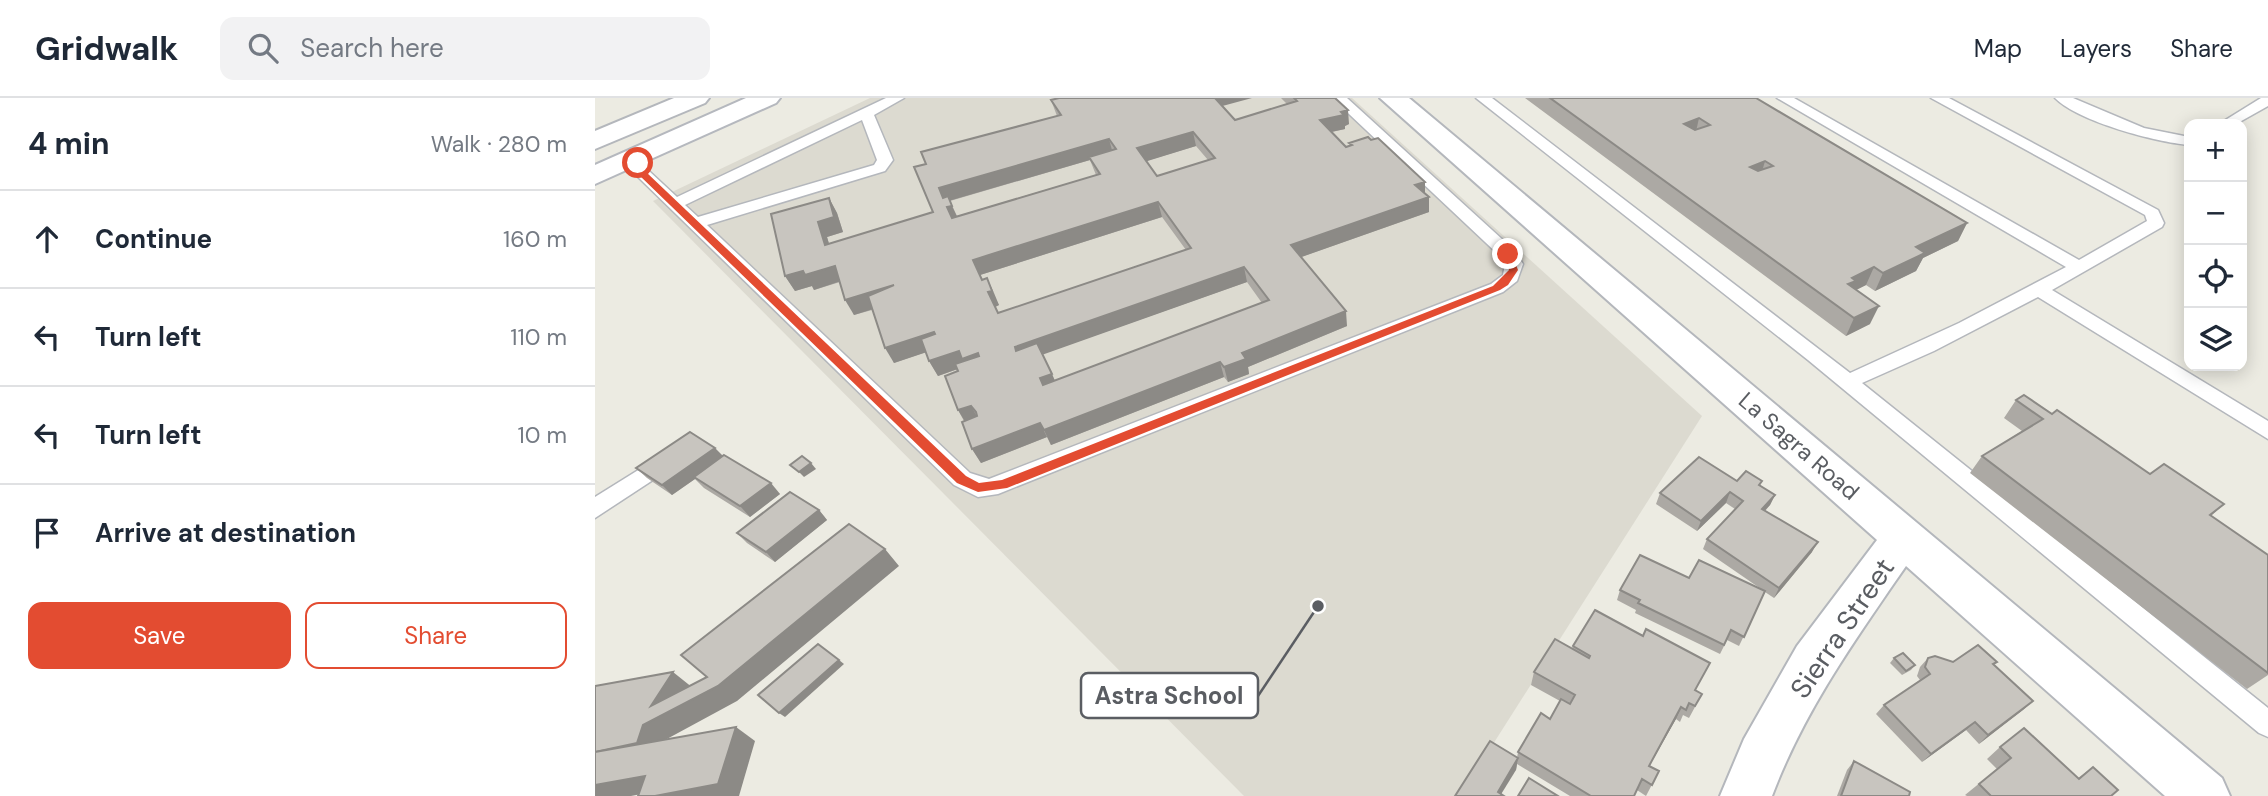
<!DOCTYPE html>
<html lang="en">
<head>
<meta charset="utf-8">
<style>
  :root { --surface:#fff; --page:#f2f2f3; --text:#1f2937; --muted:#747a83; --line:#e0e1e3; --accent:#e34c31 }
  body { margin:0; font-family:"DM Sans",sans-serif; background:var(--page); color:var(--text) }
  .controls { position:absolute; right:21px; top:21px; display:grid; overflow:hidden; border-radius:14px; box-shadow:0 4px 18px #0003 }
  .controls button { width:63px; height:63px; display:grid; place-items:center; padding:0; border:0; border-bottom:2px solid var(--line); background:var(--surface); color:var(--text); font:35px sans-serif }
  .stop { position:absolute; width:21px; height:21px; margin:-16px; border:5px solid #e34c31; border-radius:50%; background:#fff }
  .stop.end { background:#e34c31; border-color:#fff; box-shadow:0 2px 7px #0008 }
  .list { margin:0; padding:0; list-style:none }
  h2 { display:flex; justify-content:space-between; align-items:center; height:91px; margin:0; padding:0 28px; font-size:30px }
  h2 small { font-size:23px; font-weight:400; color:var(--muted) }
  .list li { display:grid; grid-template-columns:46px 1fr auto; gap:21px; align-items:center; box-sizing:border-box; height:98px; padding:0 28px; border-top:2px solid var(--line) }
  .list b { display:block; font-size:26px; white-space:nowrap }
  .list em { font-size:23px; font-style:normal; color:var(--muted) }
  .actions { display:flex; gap:14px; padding:21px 28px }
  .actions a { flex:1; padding:16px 0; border:2px solid var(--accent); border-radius:14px; text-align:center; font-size:24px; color:var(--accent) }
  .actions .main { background:var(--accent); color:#fff }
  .icon { flex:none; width:38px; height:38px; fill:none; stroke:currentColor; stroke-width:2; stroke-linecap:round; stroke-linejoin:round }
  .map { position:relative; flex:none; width:1673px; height:698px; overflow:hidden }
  header { display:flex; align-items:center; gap:42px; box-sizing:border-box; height:98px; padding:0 35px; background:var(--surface); border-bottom:2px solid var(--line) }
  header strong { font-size:33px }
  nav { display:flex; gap:38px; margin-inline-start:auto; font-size:24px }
  .search { width:490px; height:63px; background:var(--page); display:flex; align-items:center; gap:18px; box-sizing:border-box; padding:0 24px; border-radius:14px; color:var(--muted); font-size:26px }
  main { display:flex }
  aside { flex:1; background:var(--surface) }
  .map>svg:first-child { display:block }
  .education { fill:#dcdad0 }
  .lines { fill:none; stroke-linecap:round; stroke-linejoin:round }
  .lane-casing { stroke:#b4b7bc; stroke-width:3 }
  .street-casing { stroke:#b4b7bc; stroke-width:4 }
  .secondary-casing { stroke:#b5b8be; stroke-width:4 }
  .lane { fill:#fff; fill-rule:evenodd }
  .street { fill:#fff; fill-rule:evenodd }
  .secondary { fill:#fff; fill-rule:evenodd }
  .wall { fill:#aca9a4; fill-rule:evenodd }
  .shaded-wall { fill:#8c8a86 }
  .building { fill:#c8c5bf; stroke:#8c8a86; stroke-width:2; fill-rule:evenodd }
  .route { fill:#e34c31 }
  .labels { text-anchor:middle; stroke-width:7; stroke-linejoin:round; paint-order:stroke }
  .street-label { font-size:23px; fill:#5a5d62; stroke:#fff }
  .near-street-label { font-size:28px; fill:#5a5d62; stroke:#fff }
  .leader { fill:none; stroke:#5a5d62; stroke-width:2.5 }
  .callout-dot { fill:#5a5d62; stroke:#fff; stroke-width:2.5 }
  .callout { fill:#fff; stroke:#5a5d62; stroke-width:2.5 }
  .callout-label { font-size:24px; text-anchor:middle; font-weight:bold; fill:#5a5d62 }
</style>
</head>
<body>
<header>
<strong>Gridwalk</strong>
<div class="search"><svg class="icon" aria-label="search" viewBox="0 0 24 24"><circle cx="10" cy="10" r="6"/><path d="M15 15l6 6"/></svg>Search here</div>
<nav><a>Map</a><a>Layers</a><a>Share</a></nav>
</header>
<main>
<aside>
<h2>4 min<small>Walk · 280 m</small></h2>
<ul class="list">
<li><svg class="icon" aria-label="ahead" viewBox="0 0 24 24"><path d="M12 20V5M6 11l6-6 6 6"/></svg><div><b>Continue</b></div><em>160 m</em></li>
<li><svg class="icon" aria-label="left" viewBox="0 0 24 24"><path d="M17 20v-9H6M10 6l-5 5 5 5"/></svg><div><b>Turn left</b></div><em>110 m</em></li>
<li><svg class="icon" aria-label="left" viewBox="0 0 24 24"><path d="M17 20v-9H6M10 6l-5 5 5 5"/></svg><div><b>Turn left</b></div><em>10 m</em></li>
<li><svg class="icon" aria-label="arrive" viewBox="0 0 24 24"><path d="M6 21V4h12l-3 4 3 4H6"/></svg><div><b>Arrive at destination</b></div></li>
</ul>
<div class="actions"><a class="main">Save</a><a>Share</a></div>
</aside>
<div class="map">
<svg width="1673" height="698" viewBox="0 0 1673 698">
  <rect width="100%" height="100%" fill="#ecebe2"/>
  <path class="education" d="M275,0H757L1107,318L865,698H649L58,103Z"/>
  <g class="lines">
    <defs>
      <g id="lane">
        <path d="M291,0H309L279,17L298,62L290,73L112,127L375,375L394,381L896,186L908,177L910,166L906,159L737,0H752L919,152L928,166L922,183L908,194L403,396L383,399L359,387L42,78L34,58L37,55H47L54,73L82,99ZM267,22L282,62L279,67L103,119L90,107Z"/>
        <path d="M881,0H897L1255,275L1364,225L1471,169L1182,0H1199L1484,162L1552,123L1550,117L1336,0H1354L1563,112L1569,125L1567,129L1457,192L1673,323V341L1443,199L1339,253L1267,285L1673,610V639L1664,635L1213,262Z"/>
        <path d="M1460,0H1478L1549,30L1594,39V47C1561,44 1484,24 1460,0Z"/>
        <path d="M1666,0H1673V8L1641,26H1624Z"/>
        <path d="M53,366L61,368L64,374L61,380L0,420V399Z"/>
      </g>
      <g id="street">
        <path d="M79,0H114L110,5L0,51V33Z"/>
        <path d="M785,0H814L1627,680L1635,698H1570L1311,468C1260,542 1209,613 1177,698H1125L1149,641L1202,548L1282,442Z"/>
      </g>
      <path id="secondary" d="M151,0H185L181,5L0,86V67Z"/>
    </defs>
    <use href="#lane" class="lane-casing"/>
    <use href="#street" class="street-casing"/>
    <use href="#secondary" class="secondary-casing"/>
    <use href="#lane" class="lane"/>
    <use href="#street" class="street"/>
    <use href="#secondary" class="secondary"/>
  </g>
  <g class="wall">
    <path d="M686,0H740L754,26L750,28V31L737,34L751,49L755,48L754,45L830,96L834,114L706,159L752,228L653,269L654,276L633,284L629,279L456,347L452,339L386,365L377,351L369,323L363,312V271L343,278L334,263L331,254L299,265L277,212L259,217L245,184L219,192L217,188L200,193L190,178L234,100L242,115L248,134L232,139L234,146L338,114L331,66L462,18L456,2L628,8L640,22L692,6ZM601,48L613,62L562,78L551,63ZM495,62L501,77L362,118L355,103ZM567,119L591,152L403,215L400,209L404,207L385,177ZM652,184L667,205L460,283L447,256Z"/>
    <path d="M930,0H1161L1372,125L1363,143L1328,160L1321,173L1280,193L1271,187L1261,192L1275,226L1251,238Z"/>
    <path d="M1421,302L1457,316L1555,376L1629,406L1616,418L1673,457V577L1652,591L1375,375L1387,358L1427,333L1409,320Z"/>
    <path d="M128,358L185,396L155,419L109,390L100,381L77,397L52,380L41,370Z"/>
    <path d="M1142,383H1167L1165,388L1180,397L1175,407L1170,413L1217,454L1179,500L1170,494L1144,548L1132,542L1125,556L1040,515L1041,512L1022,502L1025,492L1094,480L1169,493L1108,451L1112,441L1140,411L1131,405L1102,433L1061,406L1065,395Z"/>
    <path d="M224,412L232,422L180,464L152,445L142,435Z"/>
    <path d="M978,548L1101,593L1107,596L1094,620L1088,617L1085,624L1081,621L1054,668L1064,673L1051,698L1042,692L1039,698H975L922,666L921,672L860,698L922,660L923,654L955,621L965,603L936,587L939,574L977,550Z"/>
    <path d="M1299,560L1320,567L1316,572L1307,577L1295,565Z"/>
    <path d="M1333,560L1358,564L1399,567L1438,603L1384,646L1371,632L1327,664L1281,616L1289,607L1325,582L1322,578L1325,569Z"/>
    <path d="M1405,649L1483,680L1498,669L1516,698H1372L1370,697L1402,671L1392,661Z"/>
    <path d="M1259,663L1314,698H1242L1252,672Z"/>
  </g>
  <g class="shaded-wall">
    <path d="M618,0H657L620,10Z"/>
    <path d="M753,12L754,26L750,28V31L726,36L725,22Z"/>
    <path d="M1104,20L1100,38L1089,26Z"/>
    <path d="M598,34L601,48L546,65L542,50Z"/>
    <path d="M514,41L518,56L494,59L495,62L350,104L344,90Z"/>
    <path d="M1170,63L1165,81L1155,69Z"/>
    <path d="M830,84V98L820,87Z"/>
    <path d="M834,99V114L698,162L696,147Z"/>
    <path d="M234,100L242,115L248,134L232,139L239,162L230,147L223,124Z"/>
    <path d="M563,104L567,119L385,177L393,194L397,193L392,180L399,195L404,207L400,209L410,230L378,162Z"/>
    <path d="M357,108L364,123L359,124L352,109Z"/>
    <path d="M1372,125L1363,143L1328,160L1321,173L1280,193L1288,175L1321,149Z"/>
    <path d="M240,168L249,182L219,192L217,188L200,193L190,178L208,173Z"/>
    <path d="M649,169L652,184L427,264L420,249Z"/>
    <path d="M1279,169L1271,187L1255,195L1245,204L1257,180Z"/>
    <path d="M299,187L307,202L259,217L250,202Z"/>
    <path d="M1284,208L1275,226L1251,238L1259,220Z"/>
    <path d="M751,213L752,228L653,269L654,276L633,284L629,269L647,255Z"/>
    <path d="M339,234L347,249L299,265L290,250Z"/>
    <path d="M364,253L383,255L391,270L371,268L343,278L334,263Z"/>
    <path d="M625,264L629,279L456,347L449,332Z"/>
    <path d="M457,276L463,290L451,295L445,280Z"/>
    <path d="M376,308L384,322L372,327L363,312Z"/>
    <path d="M445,325L452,339L386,365L377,351Z"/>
    <path d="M120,350L130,360L77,397L67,387Z"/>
    <path d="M216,365L221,371L209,379L204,374Z"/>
    <path d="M176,385L185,396L155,419L145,408Z"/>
    <path d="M1135,394L1131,405L1102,433L1106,423Z"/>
    <path d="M1180,397L1175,407L1162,421L1167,411Z"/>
    <path d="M224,412L232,422L180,464L171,454Z"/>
    <path d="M1223,444L1217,454L1179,500L1184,490Z"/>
    <path d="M290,451L304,468L142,603L70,642L0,657L56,608L78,574L98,590Z"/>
    <path d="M244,562L249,566L190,619L184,615Z"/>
    <path d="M1438,603L1428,612L1384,646L1393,637Z"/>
    <path d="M1086,609L1081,621L1048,679L1054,668Z"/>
    <path d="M1380,624L1371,632L1327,664L1336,656Z"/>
    <path d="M141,629L160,643L144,698H60Z"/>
    <path d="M923,660L921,672L905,698L903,694Z"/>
    <path d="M50,678L73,691L36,698H0V687Z"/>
  </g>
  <g class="building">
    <path d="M464,0H620L640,22L702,3L699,0H740L753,12L746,14L749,17L725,22L751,49L757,47L754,45L773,39L776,42L783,40L830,84L820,87L834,99L696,147L751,213L647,255L651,261L629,269L625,264L449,332L445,325L377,351L367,324L382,318L381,314L376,308L363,312L350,278L363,273L360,266L384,258L383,255L367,261L364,253L334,263L326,241L340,236L339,234L290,250L273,198L299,187L250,202L240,168L210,177L208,173L190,178L176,116L234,100L239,119L223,124L230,147L338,114L319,69L331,66L326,54L466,17L456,2ZM598,34L620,60L562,78L542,50ZM514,41L521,51L494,59L505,76L357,120L352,109L357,108L353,98L348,100L344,90ZM563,104L596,150L403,215L393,194L397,193L392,180L387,182L378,162ZM649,169L674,202L448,287L445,280L457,276L442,245L421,253L420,249Z"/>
    <path d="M955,0H1161L1372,125L1321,149L1330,155L1288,175L1279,169L1257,180L1261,183L1253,186L1284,208L1259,220ZM1104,20L1115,27L1100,32L1089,26ZM1170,63L1178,68L1163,73L1155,69Z"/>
    <path d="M1429,297L1457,316L1462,312L1555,376L1569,366L1629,406L1615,417L1673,457V575L1387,358L1448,321L1421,302Z"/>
    <path d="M95,334L120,350L67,387L41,370Z"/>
    <path d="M129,357L176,385L145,408L99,379Z"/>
    <path d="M207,358L216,365L204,374L195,367Z"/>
    <path d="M1104,359L1142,383L1151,373L1167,383L1164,387L1180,397L1167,411L1223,444L1184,490L1112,441L1148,403L1135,394L1106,423L1065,395Z"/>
    <path d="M195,394L224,412L171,454L142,435Z"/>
    <path d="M254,426L290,451L123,588L48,627L42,645L0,654V588L78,574L56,608L112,579L86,557Z"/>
    <path d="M1045,457L1094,480L1104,462L1170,493L1149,539L1136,532L1129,547L1043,505L1045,502L1025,492Z"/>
    <path d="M1000,512L1048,538L1051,531L1115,565L1100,592L1107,596L1100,608L1094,605L1091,612L1086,609L1054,668L1064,673L1057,687L1047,681L1039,698H996L923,654L946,615L955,621L966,601L975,606L980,597L939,574L960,541L994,560L995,558L978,548Z"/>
    <path d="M223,546L244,562L184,615L163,597Z"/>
    <path d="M1383,547L1402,564L1398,566L1438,603L1393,637L1380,624L1336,656L1289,607L1335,576L1330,569L1333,560L1340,558L1358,564Z"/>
    <path d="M1308,555L1320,567L1311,573L1299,560Z"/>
    <path d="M141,629L123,686L60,698H43L50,678L0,687V654Z"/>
    <path d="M1429,630L1484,681L1498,669L1523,692L1516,698H1396L1384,686L1416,660L1405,649Z"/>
    <path d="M895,643L923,660L903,694L909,698H860Z"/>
    <path d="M1259,663L1315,694L1314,698H1246Z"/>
    <path d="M934,680L963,698H923Z"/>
  </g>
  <path class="route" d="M43,62L51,74L371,378L384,385L407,382L898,188L914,172L910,154H916L923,172L913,187L905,192L412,390L383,394L362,385L44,77L39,65Z"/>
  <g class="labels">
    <g class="street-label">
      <text transform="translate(1204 348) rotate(41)" y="8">La Sagra Road</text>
    </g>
    <g class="near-street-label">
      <text transform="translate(1247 530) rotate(-56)" y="10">Sierra Street</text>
    </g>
  </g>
  <path class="leader" d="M723 508L663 598"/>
  <circle class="callout-dot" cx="723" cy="508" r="7"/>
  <rect class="callout" x="486" y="575" width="177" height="45" rx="7"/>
  <g class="callout-label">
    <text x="574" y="606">Astra School</text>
  </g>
</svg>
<div class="controls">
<button>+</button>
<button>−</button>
<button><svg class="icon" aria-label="locate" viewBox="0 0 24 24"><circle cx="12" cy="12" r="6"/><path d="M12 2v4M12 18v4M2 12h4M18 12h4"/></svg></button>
<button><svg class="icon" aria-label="layers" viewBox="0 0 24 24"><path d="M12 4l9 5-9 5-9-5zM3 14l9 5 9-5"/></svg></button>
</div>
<div class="stop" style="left:43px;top:65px"></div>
<div class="stop end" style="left:913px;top:156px"></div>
</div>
</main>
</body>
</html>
